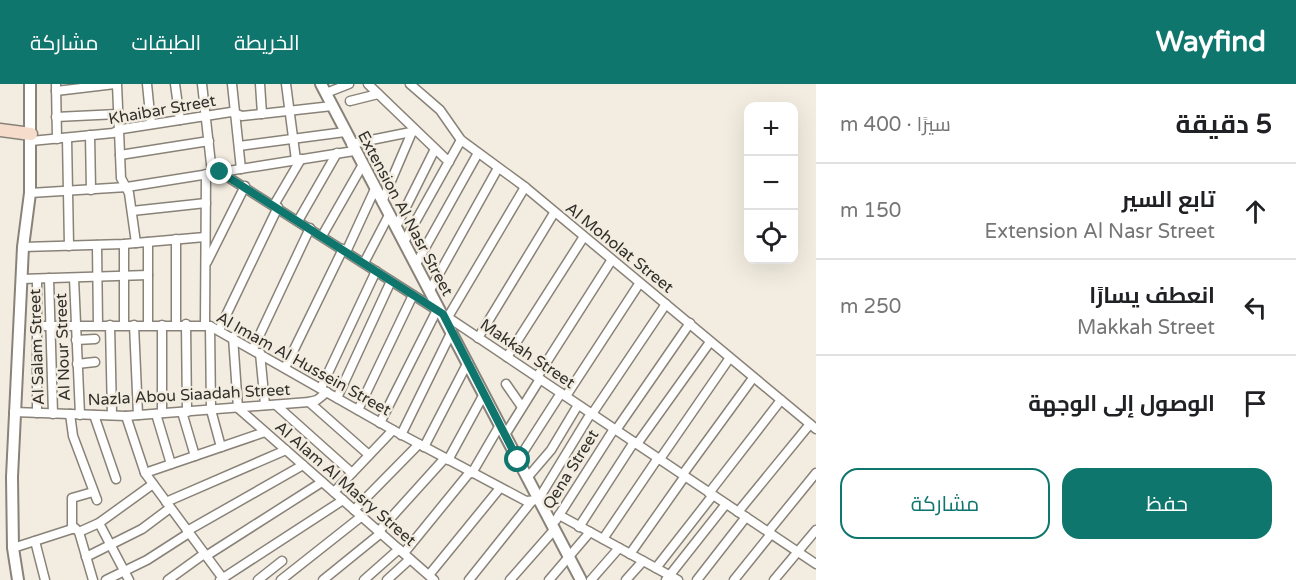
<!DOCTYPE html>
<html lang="ar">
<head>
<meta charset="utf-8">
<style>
  :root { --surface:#fff; --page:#f2f2f2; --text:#202124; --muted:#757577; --line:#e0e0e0; --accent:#0f766e }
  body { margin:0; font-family:"Varela Round",Cairo,sans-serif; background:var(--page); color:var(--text); direction:rtl }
  .controls { position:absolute; right:18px; top:18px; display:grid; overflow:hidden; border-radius:12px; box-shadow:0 6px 24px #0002 }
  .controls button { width:54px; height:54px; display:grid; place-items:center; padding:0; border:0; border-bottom:2px solid var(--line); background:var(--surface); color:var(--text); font:30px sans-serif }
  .stop { position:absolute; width:18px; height:18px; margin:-14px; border:4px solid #0f766e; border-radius:50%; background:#fff }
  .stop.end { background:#0f766e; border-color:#fff; box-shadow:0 2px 6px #0008 }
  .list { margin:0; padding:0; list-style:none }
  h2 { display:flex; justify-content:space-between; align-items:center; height:78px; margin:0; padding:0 24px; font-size:26px }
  h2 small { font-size:20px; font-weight:400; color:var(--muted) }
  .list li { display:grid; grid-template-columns:39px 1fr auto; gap:18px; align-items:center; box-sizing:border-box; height:96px; padding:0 24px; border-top:2px solid var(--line) }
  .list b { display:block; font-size:22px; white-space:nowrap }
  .list p { margin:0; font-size:20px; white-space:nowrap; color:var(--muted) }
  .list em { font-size:20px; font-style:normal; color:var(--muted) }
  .actions { display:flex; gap:12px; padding:18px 24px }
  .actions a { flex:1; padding:14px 0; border:2px solid var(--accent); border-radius:18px; text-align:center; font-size:21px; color:var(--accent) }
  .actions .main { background:var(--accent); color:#fff }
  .icon { flex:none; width:33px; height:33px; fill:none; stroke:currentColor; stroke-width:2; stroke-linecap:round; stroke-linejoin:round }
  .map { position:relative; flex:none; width:816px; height:496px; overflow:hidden; direction:ltr }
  header { display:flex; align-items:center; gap:36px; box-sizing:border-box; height:84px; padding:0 30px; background:var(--accent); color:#fff }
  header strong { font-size:28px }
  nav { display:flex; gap:33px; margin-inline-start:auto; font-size:21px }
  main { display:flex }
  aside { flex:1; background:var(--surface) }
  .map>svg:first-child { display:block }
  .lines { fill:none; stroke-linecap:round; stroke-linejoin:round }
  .minor-casing { stroke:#898278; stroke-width:11 }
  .tertiary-casing { stroke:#898278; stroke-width:14 }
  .secondary-casing { stroke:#898278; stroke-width:15 }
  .minor { stroke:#fff; stroke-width:8 }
  .tertiary { stroke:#fff; stroke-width:10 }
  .secondary { stroke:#f6dccb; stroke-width:12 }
  .route { stroke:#0f766e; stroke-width:8 }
  .labels { text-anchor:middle; stroke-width:5; stroke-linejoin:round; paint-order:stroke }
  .street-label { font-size:16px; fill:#32302b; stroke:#f3ede1 }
</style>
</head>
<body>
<header>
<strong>Wayfind</strong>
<nav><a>الخريطة</a><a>الطبقات</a><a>مشاركة</a></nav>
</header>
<main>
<aside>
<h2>5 دقيقة<small>سيرًا · 400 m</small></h2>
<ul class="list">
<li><svg class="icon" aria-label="ahead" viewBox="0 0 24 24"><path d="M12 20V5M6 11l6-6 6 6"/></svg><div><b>تابع السير</b><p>Extension Al Nasr Street</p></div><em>150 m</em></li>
<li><svg class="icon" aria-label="left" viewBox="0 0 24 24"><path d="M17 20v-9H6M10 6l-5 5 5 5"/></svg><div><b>انعطف يسارًا</b><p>Makkah Street</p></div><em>250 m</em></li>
<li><svg class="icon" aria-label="arrive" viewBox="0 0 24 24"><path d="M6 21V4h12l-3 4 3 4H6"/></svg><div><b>الوصول إلى الوجهة</b></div></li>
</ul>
<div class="actions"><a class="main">حفظ</a><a>مشاركة</a></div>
</aside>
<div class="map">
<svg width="816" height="496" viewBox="0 0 816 496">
  <rect width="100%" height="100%" fill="#f3ede1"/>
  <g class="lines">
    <defs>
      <g id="minor">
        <path d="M56,0L57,55"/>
        <path d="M117,0L121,94L129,109L136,159"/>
        <path d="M147,0L151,40"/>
        <path d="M175,0L180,36"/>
        <path d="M202,0L212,89"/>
        <path d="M232,0L241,85"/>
        <path d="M260,0L262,30"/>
        <path d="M286,0L296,76"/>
        <path d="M368,0L449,78"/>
        <path d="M410,0L440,26L461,56L525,103L816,345"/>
        <path d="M56,7L115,0"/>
        <path d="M326,9L349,0"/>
        <path d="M350,17L378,10"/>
        <path d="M56,33L118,30"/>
        <path d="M90,51L91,106"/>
        <path d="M67,54L69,162"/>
        <path d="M31,57L113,49L122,45L231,28L242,32L332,22"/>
        <path d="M351,60L416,47"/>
        <path d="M239,62L345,48"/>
        <path d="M120,71L209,57"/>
        <path d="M220,88L443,230L816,480"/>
        <path d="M30,109L127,103L354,67"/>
        <path d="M382,118L412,48"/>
        <path d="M274,121L301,75"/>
        <path d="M132,127L206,119"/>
        <path d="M298,137L337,69"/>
        <path d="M396,143L435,65"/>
        <path d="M322,152L362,82"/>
        <path d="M404,158L461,56"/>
        <path d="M97,161L98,241"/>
        <path d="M23,163L124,160L205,153"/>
        <path d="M346,168L375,105"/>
        <path d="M207,178L245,102"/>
        <path d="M364,179L389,131"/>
        <path d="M416,180L478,69"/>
        <path d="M49,194L53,330"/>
        <path d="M74,194L80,331"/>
        <path d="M21,195L148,191"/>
        <path d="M430,206L498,84"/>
        <path d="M448,233L525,103"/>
        <path d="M176,240V155"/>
        <path d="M186,240L187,328"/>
        <path d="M205,240L206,90"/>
        <path d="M110,241L112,331"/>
        <path d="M124,241V160"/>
        <path d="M134,241L138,331"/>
        <path d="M148,241V158"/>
        <path d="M162,241V329"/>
        <path d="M37,242H210L393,346L526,417L538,416L591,329"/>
        <path d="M210,242L211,326L221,363"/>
        <path d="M219,246L278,123"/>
        <path d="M233,253L238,324L434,496"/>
        <path d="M478,254L554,129"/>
        <path d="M76,256L95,255"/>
        <path d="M253,265L310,144"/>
        <path d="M260,269L265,321"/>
        <path d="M507,273L583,154"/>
        <path d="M77,280L95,278"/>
        <path d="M285,284L343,165"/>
        <path d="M537,293L611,177"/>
        <path d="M506,300L522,323"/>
        <path d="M321,304L376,187"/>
        <path d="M566,312L639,200"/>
        <path d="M337,314L391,197"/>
        <path d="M309,318L369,371"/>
        <path d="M276,321L352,389"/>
        <path d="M358,326L413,211"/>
        <path d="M14,328L126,332L309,318L317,316L327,308"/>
        <path d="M182,328L195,372"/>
        <path d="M37,329V195"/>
        <path d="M70,330L73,352L97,416"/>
        <path d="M156,330L171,380"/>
        <path d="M592,330L666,220"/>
        <path d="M94,331L116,395"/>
        <path d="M126,332L145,389L224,496"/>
        <path d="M380,339L437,226"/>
        <path d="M616,346L690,239"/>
        <path d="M401,351L452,247"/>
        <path d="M505,351L540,295"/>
        <path d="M637,360L710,258"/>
        <path d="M424,363L468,278"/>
        <path d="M660,375L729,275"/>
        <path d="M448,376L484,310"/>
        <path d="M518,376L561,309"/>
        <path d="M145,389L265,348"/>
        <path d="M472,389L500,341"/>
        <path d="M683,390L753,294"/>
        <path d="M527,394L551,366L578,321"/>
        <path d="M334,408L393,346"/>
        <path d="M709,409L781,316"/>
        <path d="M166,418L286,366"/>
        <path d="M354,426L419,360"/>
        <path d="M738,428L810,340"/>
        <path d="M559,431L678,496"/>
        <path d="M556,436L614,345"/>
        <path d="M99,439L129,496"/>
        <path d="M579,443L634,358"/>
        <path d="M72,445V414L93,408"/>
        <path d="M187,447L303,381"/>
        <path d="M379,447L445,374"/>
        <path d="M79,448L99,439L153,400"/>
        <path d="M768,448L816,389"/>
        <path d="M603,455L658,374"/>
        <path d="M35,457L45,496"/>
        <path d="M13,464L75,444L79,448L93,496"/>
        <path d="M404,469L470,388"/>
        <path d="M630,470L685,392"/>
        <path d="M206,472L322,398"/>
        <path d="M86,473L142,445L170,424"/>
        <path d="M656,484L713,411"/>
        <path d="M429,491L500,404"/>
        <path d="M106,496L147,476L189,449"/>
        <path d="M168,496L204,470"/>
        <path d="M220,496L343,416"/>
        <path d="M258,496L282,477"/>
        <path d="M281,496L362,432"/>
        <path d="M323,496L381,449"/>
        <path d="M364,496L399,465"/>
        <path d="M387,496L410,475"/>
        <path d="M469,496L532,417"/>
        <path d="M510,496L554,446"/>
        <path d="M549,496L590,448"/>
        <path d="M591,496L619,464"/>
        <path d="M626,496L643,477"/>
        <path d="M666,496L726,420"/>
        <path d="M697,496L746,433"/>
        <path d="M734,496L771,450"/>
        <path d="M774,496L816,446"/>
      </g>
      <g id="tertiary">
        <path d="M321,0L581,496"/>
        <path d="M18,496L13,464L12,393L23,163L30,109V0"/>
      </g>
      <path id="secondary" d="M0,46L31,50"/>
    </defs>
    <use href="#minor" class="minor-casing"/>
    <use href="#tertiary" class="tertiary-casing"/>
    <use href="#secondary" class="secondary-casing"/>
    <use href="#minor" class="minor"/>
    <use href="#tertiary" class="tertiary"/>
    <use href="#secondary" class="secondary"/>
  </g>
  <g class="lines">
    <path class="route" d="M220,88L443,230L518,376"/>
  </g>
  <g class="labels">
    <g class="street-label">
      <text transform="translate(162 25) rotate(-10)" y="6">Khaibar Street</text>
      <text transform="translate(406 129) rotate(62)" y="6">Extension Al Nasr Street</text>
      <text transform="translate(620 163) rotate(39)" y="6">Al Moholat Street</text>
      <text transform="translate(36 263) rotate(-92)" y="6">Al Salam Street</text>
      <text transform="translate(62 263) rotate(-92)" y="6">Al Nour Street</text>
      <text transform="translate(528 269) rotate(34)" y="6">Makkah Street</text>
      <text transform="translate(304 279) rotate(29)" y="6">Al Imam Al Hussein Street</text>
      <text transform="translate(189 310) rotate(-3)" y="6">Nazla Abou Siaadah Street</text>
      <text transform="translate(570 385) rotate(-58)" y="6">Qena Street</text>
      <text transform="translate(346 399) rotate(41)" y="6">Al Alam Al Masry Street</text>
    </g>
  </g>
</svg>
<div class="controls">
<button>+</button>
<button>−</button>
<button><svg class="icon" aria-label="locate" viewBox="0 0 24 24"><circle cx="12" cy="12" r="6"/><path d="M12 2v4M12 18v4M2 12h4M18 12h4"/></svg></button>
</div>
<div class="stop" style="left:518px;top:376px"></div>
<div class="stop end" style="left:220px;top:88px"></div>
</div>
</main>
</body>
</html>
